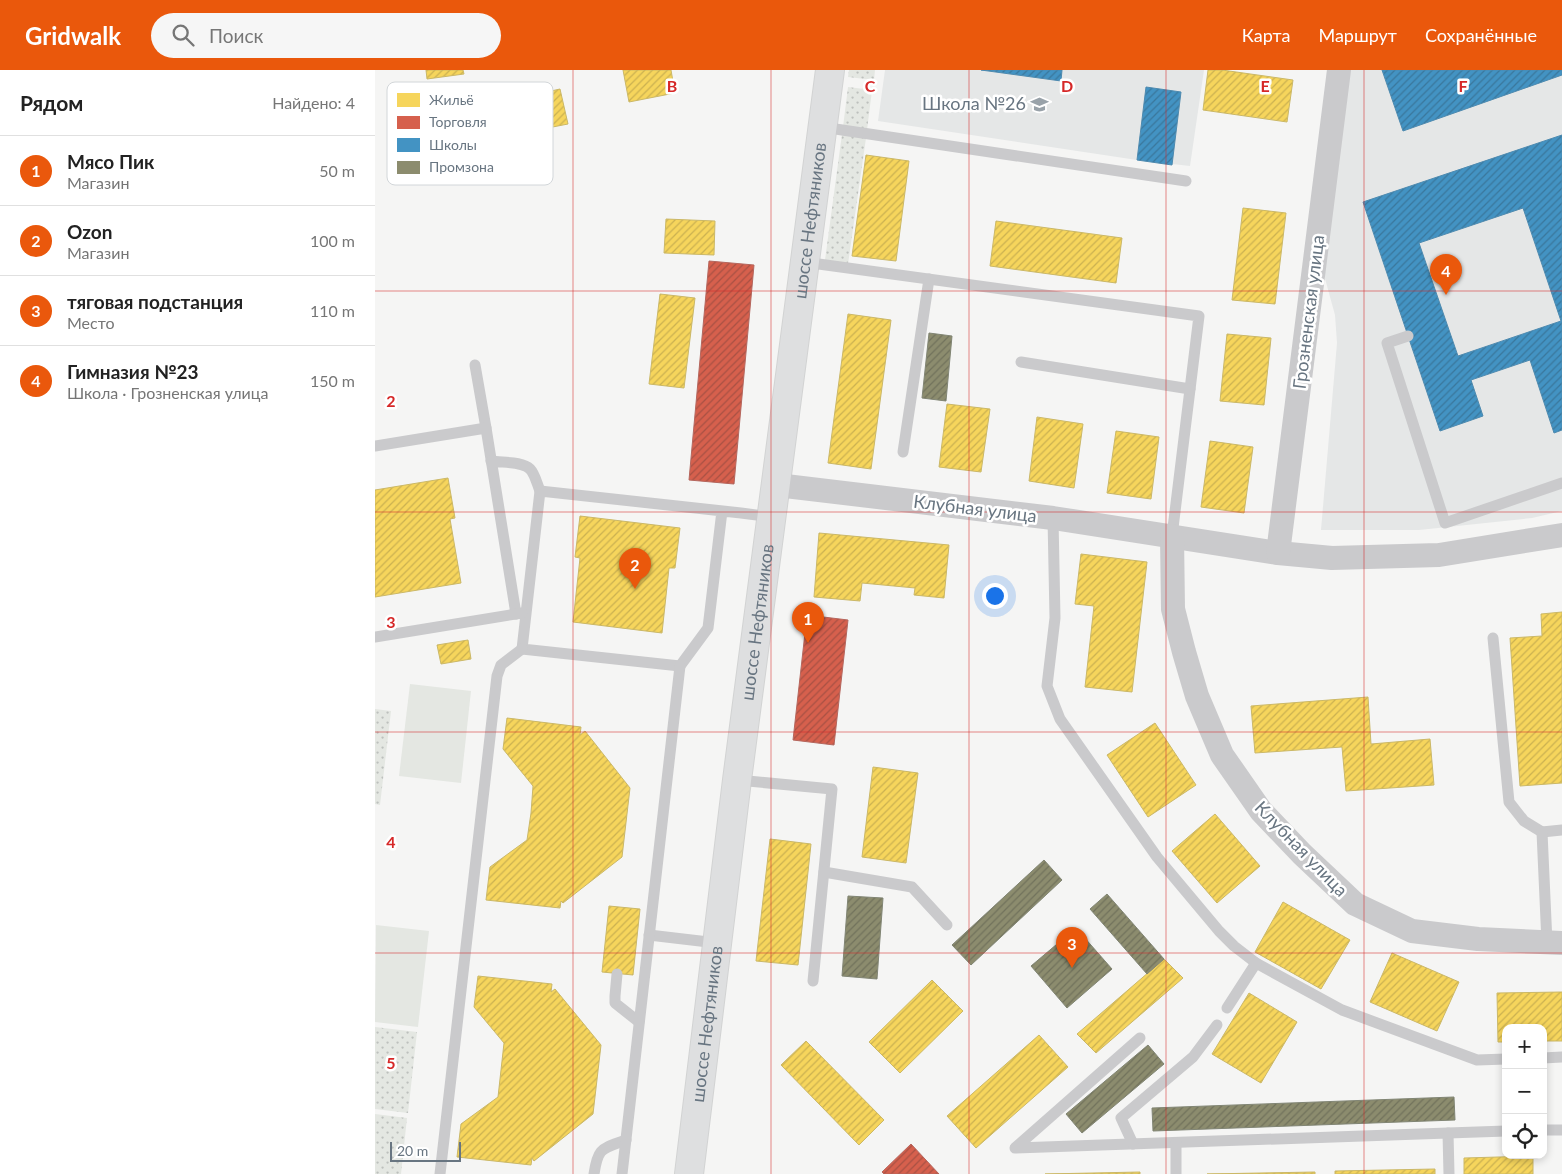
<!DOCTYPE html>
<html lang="ru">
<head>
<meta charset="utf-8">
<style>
  :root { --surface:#fff; --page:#f6f6f6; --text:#222; --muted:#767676; --line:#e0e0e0; --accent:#ea580c }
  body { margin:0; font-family:Lato,sans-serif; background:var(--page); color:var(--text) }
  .controls { position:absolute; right:15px; bottom:15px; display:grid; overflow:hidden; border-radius:10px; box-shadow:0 2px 8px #0003 }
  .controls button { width:45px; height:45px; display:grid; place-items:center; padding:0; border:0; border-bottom:1px solid var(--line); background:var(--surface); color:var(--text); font:25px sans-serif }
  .scale { position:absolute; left:15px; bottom:12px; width:71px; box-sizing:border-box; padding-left:5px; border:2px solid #687581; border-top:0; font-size:14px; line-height:18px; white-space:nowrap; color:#687581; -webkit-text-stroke:4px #fff; paint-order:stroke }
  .you { position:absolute; left:619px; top:525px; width:18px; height:18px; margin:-12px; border:4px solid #fff; border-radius:50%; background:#1a73e8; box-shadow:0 0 0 8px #1a73e833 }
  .badge { display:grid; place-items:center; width:32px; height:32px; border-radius:50%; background:var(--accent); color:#fff; font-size:16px; font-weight:700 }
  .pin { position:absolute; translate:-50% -41px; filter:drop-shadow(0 1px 2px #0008) }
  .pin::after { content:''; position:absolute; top:26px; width:18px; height:15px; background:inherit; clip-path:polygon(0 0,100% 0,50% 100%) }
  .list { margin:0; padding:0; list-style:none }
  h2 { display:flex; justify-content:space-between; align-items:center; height:65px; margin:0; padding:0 20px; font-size:21px }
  h2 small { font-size:16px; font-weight:400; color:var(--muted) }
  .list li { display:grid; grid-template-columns:32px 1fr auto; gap:15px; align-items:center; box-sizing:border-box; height:70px; padding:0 20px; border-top:1px solid var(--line) }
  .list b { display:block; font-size:19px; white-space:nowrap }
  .list p { margin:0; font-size:16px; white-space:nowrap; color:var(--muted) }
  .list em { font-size:16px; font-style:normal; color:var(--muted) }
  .icon { flex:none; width:28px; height:28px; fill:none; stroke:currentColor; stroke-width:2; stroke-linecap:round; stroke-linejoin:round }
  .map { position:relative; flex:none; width:1187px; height:1104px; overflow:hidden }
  header { display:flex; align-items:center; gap:30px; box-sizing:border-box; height:70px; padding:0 25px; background:var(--accent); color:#fff }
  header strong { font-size:24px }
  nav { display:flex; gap:28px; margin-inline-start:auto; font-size:18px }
  .search { width:350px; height:45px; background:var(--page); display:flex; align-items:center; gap:12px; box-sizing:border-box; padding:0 18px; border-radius:28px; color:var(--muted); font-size:19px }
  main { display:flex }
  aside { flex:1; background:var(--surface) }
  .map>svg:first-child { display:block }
  .built { fill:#e5e7e7 }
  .grass { fill:url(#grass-dots) }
  .garden { fill:#e4e7e2 }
  .homes { fill:url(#homes-hatch); stroke:#cbb867 }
  .shops { fill:url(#shops-hatch); stroke:#b5665d }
  .schools { fill:url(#schools-hatch); stroke:#4e8aaf; fill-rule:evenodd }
  .industry { fill:url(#industry-hatch); stroke:#818574 }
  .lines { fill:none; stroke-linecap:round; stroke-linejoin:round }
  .secondary-casing { stroke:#d2d3d3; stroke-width:30 }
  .lane { stroke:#cacacc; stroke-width:11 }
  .street { stroke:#cacacc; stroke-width:24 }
  .secondary { stroke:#dedfe0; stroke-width:28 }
  .grid { fill:none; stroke:#d62828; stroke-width:1; stroke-opacity:0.55 }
  .labels { text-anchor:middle; stroke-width:5; stroke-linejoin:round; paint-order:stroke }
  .poi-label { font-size:18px; fill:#687581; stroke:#fff; text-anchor:end }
  .street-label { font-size:18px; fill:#687581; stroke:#fff }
  .key { fill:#fff; stroke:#d2d6d9; stroke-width:1 }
  .key-label { font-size:14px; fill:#687581 }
  .grid-label { font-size:16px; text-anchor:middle; font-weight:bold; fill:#d62828; stroke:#fff; stroke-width:5; stroke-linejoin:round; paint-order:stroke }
</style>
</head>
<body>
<header>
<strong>Gridwalk</strong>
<div class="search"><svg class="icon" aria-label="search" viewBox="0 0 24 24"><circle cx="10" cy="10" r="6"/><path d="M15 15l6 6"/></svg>Поиск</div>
<nav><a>Карта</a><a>Маршрут</a><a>Сохранённые</a></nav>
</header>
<main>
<aside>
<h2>Рядом<small>Найдено: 4</small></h2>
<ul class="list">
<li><span class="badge">1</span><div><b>Мясо Пик</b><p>Магазин</p></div><em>50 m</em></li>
<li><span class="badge">2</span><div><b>Ozon</b><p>Магазин</p></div><em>100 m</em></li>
<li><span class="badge">3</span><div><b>тяговая подстанция</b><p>Место</p></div><em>110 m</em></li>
<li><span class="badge">4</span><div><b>Гимназия №23</b><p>Школа · Грозненская улица</p></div><em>150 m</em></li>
</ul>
</aside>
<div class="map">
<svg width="1187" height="1104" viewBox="0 0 1187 1104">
  <defs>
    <pattern id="grass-dots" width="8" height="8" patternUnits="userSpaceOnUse" patternTransform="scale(1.25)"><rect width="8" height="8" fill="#e4e7e2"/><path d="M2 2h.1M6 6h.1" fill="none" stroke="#bdc0bd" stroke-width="1.8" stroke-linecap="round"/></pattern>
    <pattern id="homes-hatch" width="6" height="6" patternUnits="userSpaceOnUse" patternTransform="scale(1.25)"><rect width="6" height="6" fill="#f6d55c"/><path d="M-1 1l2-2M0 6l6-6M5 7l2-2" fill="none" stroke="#cbb151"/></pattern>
    <pattern id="shops-hatch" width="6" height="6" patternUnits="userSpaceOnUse" patternTransform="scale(1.25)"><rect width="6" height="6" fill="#d6604d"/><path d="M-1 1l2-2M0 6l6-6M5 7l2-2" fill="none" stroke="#a85144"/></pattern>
    <pattern id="schools-hatch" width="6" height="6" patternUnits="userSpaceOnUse" patternTransform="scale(1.25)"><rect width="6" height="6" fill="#4393c3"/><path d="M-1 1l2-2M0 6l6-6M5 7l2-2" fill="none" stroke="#3a779c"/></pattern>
    <pattern id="industry-hatch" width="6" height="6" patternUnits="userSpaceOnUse" patternTransform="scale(1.25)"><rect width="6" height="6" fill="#8c8c6e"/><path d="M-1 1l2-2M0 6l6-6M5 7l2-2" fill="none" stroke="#71725c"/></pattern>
  </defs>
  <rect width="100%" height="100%" fill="#f5f5f4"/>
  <g class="built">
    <path d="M510,0H829L815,96L762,90L503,51Z"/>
    <path d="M973,0H1187V441L1157,448L1044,460H946L962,273L960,245L949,205Z"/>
  </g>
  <g class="grass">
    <path d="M474,0H500L499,10L473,7Z"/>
    <path d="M473,17L497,20L492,60L468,57Z"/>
    <path d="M467,64L491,68L473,194L450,190Z"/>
    <path d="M0,639L16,641L5,735L0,734Z"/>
    <path d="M0,957L42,962L33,1043L0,1039Z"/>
    <path d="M0,1044L32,1048L26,1104H0Z"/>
  </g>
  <g class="garden">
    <path d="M35,614L96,621L86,713L24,706Z"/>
    <path d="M1,855L54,861L43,957L0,952Z"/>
  </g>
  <g class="homes">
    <path d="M51,0H88L89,4L52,9Z"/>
    <path d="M248,0H296L300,23L254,32Z"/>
    <path d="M833,0H847L918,10L912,52L828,40Z"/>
    <path d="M185,19L193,54L152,62L145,28Z"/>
    <path d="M491,85L534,91L521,191L477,186Z"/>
    <path d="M868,138L911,143L900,234L857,230Z"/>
    <path d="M291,149L340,151L339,185L289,183Z"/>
    <path d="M621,151L747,168L741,213L615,196Z"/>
    <path d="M285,224L320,228L309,318L274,314Z"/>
    <path d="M473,244L516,250L496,399L453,393Z"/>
    <path d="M852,264L896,268L889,335L845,331Z"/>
    <path d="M572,334L615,339L606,402L564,397Z"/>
    <path d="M662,347L708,354L699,418L654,411Z"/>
    <path d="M741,361L784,367L776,429L732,423Z"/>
    <path d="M835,371L878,377L869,443L826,437Z"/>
    <path d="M73,408L80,448L75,449L86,513L0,527V420Z"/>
    <path d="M205,446L305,458L300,498H294L287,563L198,552L205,488L200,487Z"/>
    <path d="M444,463L574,475L569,528L539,525L540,518L487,513L485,531L439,527Z"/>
    <path d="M706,484L772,492L757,622L710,617L719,536L700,534Z"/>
    <path d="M1187,542V713L1145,716L1135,568L1167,566L1166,544Z"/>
    <path d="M93,570L96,589L66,594L62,575Z"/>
    <path d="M993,627L996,674L1055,669L1059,715L971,721L967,677L880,683L876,636Z"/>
    <path d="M132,648L206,657L205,665L210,661L255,718L247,787L188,833L186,831L185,838L111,830L115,797L152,770L156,743L158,716L128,679Z"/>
    <path d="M780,653L821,715L773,747L732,685Z"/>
    <path d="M498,697L543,703L531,793L487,787Z"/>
    <path d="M840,744L885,796L842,833L797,781Z"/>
    <path d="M395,769L436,774L423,895L381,891Z"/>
    <path d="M908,832L975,870L946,919L880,882Z"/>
    <path d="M234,836L265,839L258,905L227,902Z"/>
    <path d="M1017,883L1084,912L1062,961L995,932Z"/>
    <path d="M789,889L808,908L721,983L702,964Z"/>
    <path d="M103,906L177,914L176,922L180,919L226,975L218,1044L159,1091L157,1088L156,1095L82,1087L86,1054L123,1027L129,973L99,937Z"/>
    <path d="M557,910L588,941L525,1003L494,972Z"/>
    <path d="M1187,922V971H1168V958H1131V972H1123L1122,923Z"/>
    <path d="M874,923L922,952L886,1013L837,984Z"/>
    <path d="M664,965L693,997L601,1078L572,1046Z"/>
    <path d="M431,971L509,1050L484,1075L406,995Z"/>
    <path d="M1158,1086V1104H1089V1088Z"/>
    <path d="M1060,1099V1104H960V1101Z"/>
    <path d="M765,1102V1104H670Z"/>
    <path d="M940,1102V1104H832Z"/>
  </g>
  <g class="shops">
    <path d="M334,191L379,195L359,414L314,410Z"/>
    <path d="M432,545L473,550L459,675L418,670Z"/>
    <path d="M536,1074L564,1104H509L507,1102Z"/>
  </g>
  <g class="schools">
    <path d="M606,0H687L686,11Z"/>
    <path d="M1007,0H1187V5L1028,61Z"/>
    <path d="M771,17L806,22L797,95L762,90Z"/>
    <path d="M1187,65V360L1179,363L1155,290L1096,310L1108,346L1065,361L988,132ZM1148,138L1186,251L1083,286L1044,173Z"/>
  </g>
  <g class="industry">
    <path d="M554,263L577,266L571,331L547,328Z"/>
    <path d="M669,790L687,810L596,895L577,875Z"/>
    <path d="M732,824L789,889L772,904L715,839Z"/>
    <path d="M473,826L508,828L502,909L467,906Z"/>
    <path d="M701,858L737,899L692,938L656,896Z"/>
    <path d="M773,975L789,994L707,1063L691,1044Z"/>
    <path d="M1079,1027L1080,1050L778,1061L777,1038Z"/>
  </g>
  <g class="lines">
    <defs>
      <g id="secondary">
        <path id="s1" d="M314,1104L362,710L455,0"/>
      </g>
    </defs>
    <use href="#secondary" class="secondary-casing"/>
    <g class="lane">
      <path d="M447,57L811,111"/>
      <path d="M429,192L824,246L797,466"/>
      <path d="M1033,266L1012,273L1070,453L1187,413"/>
      <path d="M646,292L815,319"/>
      <path d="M100,295L111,358"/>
      <path d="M0,376L111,358L141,544"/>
      <path d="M528,382L554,209"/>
      <path d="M116,391C127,393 147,391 155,399C160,404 162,414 165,421"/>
      <path d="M347,441L333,558L305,596L147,579L165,421L366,443L396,447"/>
      <path d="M678,448L680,548L672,616L685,649L782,787L844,861L859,876L881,893L967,940L1102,990L1131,989"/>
      <path d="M0,567L147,543"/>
      <path d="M1118,568L1134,732L1149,751L1167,762L1187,760"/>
      <path d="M362,710L457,719L438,911"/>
      <path d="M1167,762L1172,873"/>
      <path d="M449,802L537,817L572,855"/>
      <path d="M274,865L342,873"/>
      <path d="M242,904L240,926V933L264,952"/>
      <path d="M852,938L881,893"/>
      <path d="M765,968L640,1078L1073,1063L1074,1104"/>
      <path d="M1168,988L1187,987"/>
      <path d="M1168,1060H1187"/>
      <path d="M1073,1063L1131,1061"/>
      <path d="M801,1073V1104"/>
      <path d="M758,1074L746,1048L818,987L842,955"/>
      <path d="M65,1104L122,606L126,595L147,579"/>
      <path d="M219,1104C223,1077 227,1079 251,1070"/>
      <path d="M247,1104L305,596"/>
    </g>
    <g class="street">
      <path d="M402,415L678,448L903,483L957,488L1064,485L1187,465"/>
      <path d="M797,466L798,539L809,582L822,626L847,685L886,741L927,784L980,834L1037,861L1103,869L1187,873"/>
      <path d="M903,483L964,0"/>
    </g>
    <use href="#secondary" class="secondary"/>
  </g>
  <path class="grid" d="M198,0V1104M396,0V1104M594,0V1104M791,0V1104M989,0V1104M0,221H1187M0,442H1187M0,662H1187M0,883H1187"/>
  <defs>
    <symbol id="school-bare" viewBox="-9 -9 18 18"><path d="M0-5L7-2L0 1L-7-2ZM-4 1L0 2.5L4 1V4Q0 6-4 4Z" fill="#99a2a9" stroke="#fff" stroke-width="2.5" paint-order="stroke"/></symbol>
  </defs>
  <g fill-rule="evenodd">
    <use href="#school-bare" x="652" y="22" width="25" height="25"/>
  </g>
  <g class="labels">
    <g class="poi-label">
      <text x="651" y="40">Школа №26</text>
    </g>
    <g class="street-label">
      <text dy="6" stroke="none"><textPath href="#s1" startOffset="961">шоссе Нефтяников</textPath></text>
      <text transform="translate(934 242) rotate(-83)" y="6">Грозненская улица</text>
      <text transform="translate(600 439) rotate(7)" y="6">Клубная улица</text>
      <text dy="6" stroke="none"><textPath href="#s1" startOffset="556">шоссе Нефтяников</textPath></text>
      <text transform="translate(926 779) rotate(46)" y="6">Клубная улица</text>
      <text dy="6" stroke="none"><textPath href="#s1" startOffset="151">шоссе Нефтяников</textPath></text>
    </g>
  </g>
  <rect x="12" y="12" width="166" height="103" rx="8" class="key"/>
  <rect x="22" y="23" width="23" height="14" fill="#f6d55c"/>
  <rect x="22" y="46" width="23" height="13" fill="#d6604d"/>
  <rect x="22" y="68" width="23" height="14" fill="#4393c3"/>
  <rect x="22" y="91" width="23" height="13" fill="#8c8c6e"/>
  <g class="key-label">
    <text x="54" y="35">Жильё</text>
    <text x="54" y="57">Торговля</text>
    <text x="54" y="80">Школы</text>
    <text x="54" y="102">Промзона</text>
  </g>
  <g class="grid-label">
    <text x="297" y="22">B</text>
    <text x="495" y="22">C</text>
    <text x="692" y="22">D</text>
    <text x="890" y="22">E</text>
    <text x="1088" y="22">F</text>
    <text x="16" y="337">2</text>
    <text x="16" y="558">3</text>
    <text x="16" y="778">4</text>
    <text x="16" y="999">5</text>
  </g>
</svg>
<div class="controls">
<button>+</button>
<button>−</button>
<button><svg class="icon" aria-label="locate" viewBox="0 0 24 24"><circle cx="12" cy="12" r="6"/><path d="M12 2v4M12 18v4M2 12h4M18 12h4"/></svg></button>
</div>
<div class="scale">20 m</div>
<div class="you"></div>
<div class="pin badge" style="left:433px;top:573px">1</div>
<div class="pin badge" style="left:260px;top:519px">2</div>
<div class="pin badge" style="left:697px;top:898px">3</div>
<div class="pin badge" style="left:1071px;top:225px">4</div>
</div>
</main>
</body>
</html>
